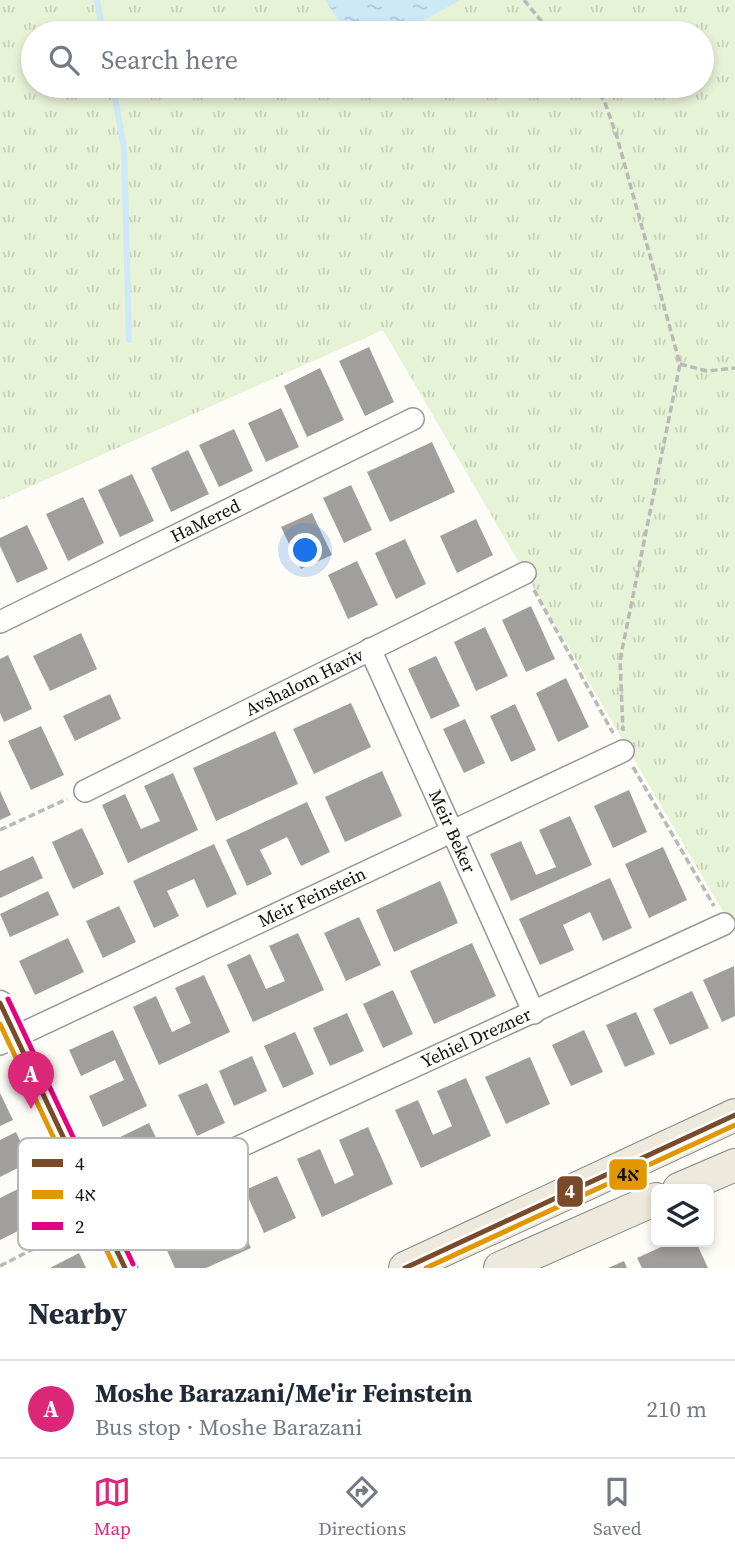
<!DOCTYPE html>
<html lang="en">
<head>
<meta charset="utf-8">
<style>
  :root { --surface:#fff; --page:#f2f2f3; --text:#1f2937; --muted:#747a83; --line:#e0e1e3; --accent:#db2777 }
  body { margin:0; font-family:"Source Serif 4",serif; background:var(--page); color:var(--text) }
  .controls { position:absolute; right:21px; bottom:21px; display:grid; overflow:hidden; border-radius:10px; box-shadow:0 4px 10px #0003 }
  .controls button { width:63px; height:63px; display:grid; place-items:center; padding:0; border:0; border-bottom:2px solid var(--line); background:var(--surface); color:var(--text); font:35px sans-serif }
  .you { position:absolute; left:306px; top:551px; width:24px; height:24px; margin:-18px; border:5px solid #fff; border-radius:50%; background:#1a73e8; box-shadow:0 0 0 10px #1a73e833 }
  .badge { display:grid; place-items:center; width:46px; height:46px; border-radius:50%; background:var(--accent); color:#fff; font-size:23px; font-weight:700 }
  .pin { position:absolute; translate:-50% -58px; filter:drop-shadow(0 2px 4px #0008) }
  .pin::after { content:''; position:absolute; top:37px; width:24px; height:21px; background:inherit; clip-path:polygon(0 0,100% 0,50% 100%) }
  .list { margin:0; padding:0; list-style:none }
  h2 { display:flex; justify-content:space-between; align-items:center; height:91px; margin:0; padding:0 28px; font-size:30px }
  h2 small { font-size:23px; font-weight:400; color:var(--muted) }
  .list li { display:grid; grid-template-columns:46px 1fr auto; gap:21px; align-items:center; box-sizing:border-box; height:98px; padding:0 28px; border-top:2px solid var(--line) }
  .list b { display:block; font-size:26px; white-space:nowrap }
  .list p { margin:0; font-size:23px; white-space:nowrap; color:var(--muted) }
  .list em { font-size:23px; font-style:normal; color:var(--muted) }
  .icon { flex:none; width:38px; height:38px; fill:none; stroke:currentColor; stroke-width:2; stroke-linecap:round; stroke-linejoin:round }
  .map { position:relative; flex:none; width:735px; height:1268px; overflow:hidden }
  .search { position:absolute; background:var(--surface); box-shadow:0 4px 10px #0003; left:21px; right:21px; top:21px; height:77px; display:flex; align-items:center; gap:18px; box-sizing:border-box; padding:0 24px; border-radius:38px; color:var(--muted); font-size:26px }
  .sheet { height:189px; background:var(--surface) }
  nav { display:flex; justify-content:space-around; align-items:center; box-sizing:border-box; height:98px; border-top:2px solid var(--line); background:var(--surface); font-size:19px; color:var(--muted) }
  nav a { display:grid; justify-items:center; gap:4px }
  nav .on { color:var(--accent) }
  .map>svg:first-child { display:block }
  .grass { fill:url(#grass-tufts); fill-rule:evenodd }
  .water { fill:url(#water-ripples) }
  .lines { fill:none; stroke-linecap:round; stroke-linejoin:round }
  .stream { stroke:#cde8f7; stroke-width:6 }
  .building { fill:#a19f9c }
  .minor-casing { stroke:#979795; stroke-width:24 }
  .tertiary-casing { stroke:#979795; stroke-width:27 }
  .primary-casing { stroke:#858482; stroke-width:34 }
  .path { stroke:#b9b9b8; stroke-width:3.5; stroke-dasharray:7 3.5; stroke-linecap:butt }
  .minor { stroke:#fffffe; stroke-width:21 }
  .tertiary { stroke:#fffffe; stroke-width:24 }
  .primary { stroke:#ede9dc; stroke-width:32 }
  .bus-1-casing { stroke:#fff; stroke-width:10 }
  .bus-2-casing { stroke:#fff; stroke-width:10 }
  .bus-3-casing { stroke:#fff; stroke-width:10 }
  .bus-1 { stroke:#7a4b2a; stroke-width:5 }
  .bus-2 { stroke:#e09702; stroke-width:5 }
  .bus-3 { stroke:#e5007d; stroke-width:5 }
  .labels { text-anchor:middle; stroke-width:7; stroke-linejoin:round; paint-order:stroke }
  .street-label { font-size:18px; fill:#111; stroke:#fff }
  .key { fill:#fff; stroke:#b8b8b8; stroke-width:2 }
  .key-label { font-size:19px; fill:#111 }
  .line-badge { stroke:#fff; stroke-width:2.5 }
  .badge-label { font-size:19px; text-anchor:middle; font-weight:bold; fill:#fff }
  .pale-badge-label { font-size:19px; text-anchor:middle; font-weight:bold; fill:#111 }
</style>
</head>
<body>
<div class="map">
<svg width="735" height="1268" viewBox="0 0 735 1268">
  <defs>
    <pattern id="grass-tufts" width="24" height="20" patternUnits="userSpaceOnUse" patternTransform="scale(1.75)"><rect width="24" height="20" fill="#e7f3d7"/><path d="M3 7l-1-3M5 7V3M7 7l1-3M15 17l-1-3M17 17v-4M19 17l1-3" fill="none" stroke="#c5cfb8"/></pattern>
    <pattern id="water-ripples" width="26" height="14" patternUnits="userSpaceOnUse" patternTransform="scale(1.75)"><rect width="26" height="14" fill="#cde8f7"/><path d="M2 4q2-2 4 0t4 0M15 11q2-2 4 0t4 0" fill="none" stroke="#afc6d3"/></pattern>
  </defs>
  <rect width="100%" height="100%" fill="#fdfcf7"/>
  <path class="grass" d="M0,0H735V932L383,330L0,500ZM33,33H702V86H33Z"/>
  <path class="water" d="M325,0H460L402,33H347Z"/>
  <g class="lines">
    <g class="stream">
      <path d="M97,0L103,33"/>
      <path d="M113,86L124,148L129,340"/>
    </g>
  </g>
  <g class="building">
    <path d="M369,347L394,402L365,416L339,361Z"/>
    <path d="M320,368L344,420L307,437L284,386Z"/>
    <path d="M281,408L299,447L266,462L248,423Z"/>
    <path d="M234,429L253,471L219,487L199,445Z"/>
    <path d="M432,442L455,492L390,522L367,472Z"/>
    <path d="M188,450L209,494L171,512L151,468Z"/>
    <path d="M132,474L154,521L120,537L98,490Z"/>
    <path d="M351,485L372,530L344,543L323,498Z"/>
    <path d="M83,497L104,543L68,561L46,514Z"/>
    <path d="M312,513L332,555L301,569L281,527Z"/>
    <path d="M476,519L493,555L457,573L440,536Z"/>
    <path d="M27,525L48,569L17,583L0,546V538Z"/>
    <path d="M405,539L426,584L396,599L375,553Z"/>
    <path d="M357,561L378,605L348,619L328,575Z"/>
    <path d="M531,606L555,659L526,672L502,620Z"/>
    <path d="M485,627L508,676L476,691L454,642Z"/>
    <path d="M81,633L97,669L50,691L33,656Z"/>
    <path d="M8,655L32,709L4,722L0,713V659Z"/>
    <path d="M436,656L460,706L431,719L408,669Z"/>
    <path d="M566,678L589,727L558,742L536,693Z"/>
    <path d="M110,694L121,719L75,741L63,716Z"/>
    <path d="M351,703L371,747L314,774L293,729Z"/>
    <path d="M515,704L536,750L511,762L490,716Z"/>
    <path d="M465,719L485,763L464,773L443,729Z"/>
    <path d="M41,726L64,775L31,790L8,741Z"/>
    <path d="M275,731L298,784L216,821L193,768Z"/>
    <path d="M382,771L402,816L345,842L325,797Z"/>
    <path d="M173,773L198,830L128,863L102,805L125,794L141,829L160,821L144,786Z"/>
    <path d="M629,790L647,832L613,848L594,806Z"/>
    <path d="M0,791L11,815L0,820Z"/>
    <path d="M307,802L330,852L301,866L287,837L260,850L272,874L247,886L226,840Z"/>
    <path d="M570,816L592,865L511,901L490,854L521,841L536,875L556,867L539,830Z"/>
    <path d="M82,828L104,874L73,889L52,842Z"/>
    <path d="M214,844L237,894L207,908L194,879L167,891L179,916L154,928L133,881Z"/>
    <path d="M663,847L687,900L649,918L625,864Z"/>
    <path d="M33,856L43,878L0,898V871Z"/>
    <path d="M610,878L632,928L603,941L590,912L563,925L574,950L540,965L519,919Z"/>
    <path d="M440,881L458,923L394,952L376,910Z"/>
    <path d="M48,891L59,915L10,937L0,914Z"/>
    <path d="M119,906L136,942L103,958L86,921Z"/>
    <path d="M359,917L381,965L346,981L324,933Z"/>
    <path d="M298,933L324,990L253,1022L227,965L250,954L266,989L285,981L269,946Z"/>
    <path d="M68,938L84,972L35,995L19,961Z"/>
    <path d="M472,943L496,996L434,1024L410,971Z"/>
    <path d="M734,966L735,1016L722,1022L703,980Z"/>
    <path d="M204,975L230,1032L159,1065L133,1007L156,996L172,1032L191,1023L175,988Z"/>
    <path d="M393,990L413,1034L383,1048L363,1004Z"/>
    <path d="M692,991L709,1028L670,1045L653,1009Z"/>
    <path d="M636,1012L655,1054L625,1067L606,1025Z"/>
    <path d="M347,1013L364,1051L330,1066L313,1028Z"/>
    <path d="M113,1030L147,1106L103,1127L89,1096L124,1080L115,1060L81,1076L69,1050Z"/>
    <path d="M584,1030L603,1072L571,1086L552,1045Z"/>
    <path d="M295,1032L314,1074L283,1088L264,1046Z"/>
    <path d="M252,1056L267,1091L234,1106L219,1071Z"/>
    <path d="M530,1057L550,1104L506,1124L485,1077Z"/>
    <path d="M466,1078L491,1136L421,1168L395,1110L418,1100L433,1135L452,1126L437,1091Z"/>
    <path d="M207,1083L225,1123L197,1136L178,1095Z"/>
    <path d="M0,1093L13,1120L0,1126Z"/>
    <path d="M149,1123L166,1159L129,1176L112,1141Z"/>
    <path d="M368,1127L393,1184L322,1217L297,1159L320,1149L335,1184L354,1175L339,1140Z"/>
    <path d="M16,1132L30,1162L0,1177V1140Z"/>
    <path d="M277,1176L296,1218L264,1233L245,1190Z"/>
    <path d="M40,1178L56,1212L0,1240V1198Z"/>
    <path d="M225,1191L251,1248L206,1268H175L154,1222L177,1212L193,1247L212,1238L196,1203Z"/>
    <path d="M672,1242H696L708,1268H642L637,1258Z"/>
    <path d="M79,1253L86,1268H50Z"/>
    <path d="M624,1261L627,1268H608Z"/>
  </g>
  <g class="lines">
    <defs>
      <g id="minor">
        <path id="s1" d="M0,622L413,419"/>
        <path id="s2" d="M370,649L534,1013"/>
        <path id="s3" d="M85,791L525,573"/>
        <path id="s4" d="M0,1044L623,751"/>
        <path id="s5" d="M228,1152L724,924"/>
      </g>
      <path id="tertiary" d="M0,1003L125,1268"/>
      <g id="primary">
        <path d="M679,1189L735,1165"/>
        <path d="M405,1268L735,1115"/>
        <path d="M500,1268L656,1199"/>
      </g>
    </defs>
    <use href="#minor" class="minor-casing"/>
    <use href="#tertiary" class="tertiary-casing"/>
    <use href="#primary" class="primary-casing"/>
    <g class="path">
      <path d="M524,0L551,33"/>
      <path d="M592,86L604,100L617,137L680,364L620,660L623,731"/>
      <path d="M680,364L707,371L735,368"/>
      <path d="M534,590L613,733"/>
      <path d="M633,767L714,906"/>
      <path d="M0,830L67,799"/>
      <path d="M118,1207L211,1160"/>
      <path d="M0,1266L82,1224"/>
    </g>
    <use href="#minor" class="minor"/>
    <use href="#tertiary" class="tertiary"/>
    <use href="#primary" class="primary"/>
    <defs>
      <g id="bus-1">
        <path d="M0,1003L125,1268"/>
        <path d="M405,1268L735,1115"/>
      </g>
      <g id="bus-2">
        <path d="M0,1024L115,1268"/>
        <path d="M426,1268L735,1125"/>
      </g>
      <path id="bus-3" d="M8,999L133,1264"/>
    </defs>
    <use href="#bus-1" class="bus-1-casing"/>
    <use href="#bus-2" class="bus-2-casing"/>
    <use href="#bus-3" class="bus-3-casing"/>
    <use href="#bus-1" class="bus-1"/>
    <use href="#bus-2" class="bus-2"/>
    <use href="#bus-3" class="bus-3"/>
  </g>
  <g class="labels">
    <g class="street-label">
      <text dy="6" stroke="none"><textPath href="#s1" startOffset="229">HaMered</textPath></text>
      <text dy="6" stroke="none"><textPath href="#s3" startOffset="245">Avshalom Haviv</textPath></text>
      <text dy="6" stroke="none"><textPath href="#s2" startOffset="200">Meir Beker</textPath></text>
      <text dy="6" stroke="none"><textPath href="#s4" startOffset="345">Meir Feinstein</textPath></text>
      <text dy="6" stroke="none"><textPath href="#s5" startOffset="273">Yehiel Drezner</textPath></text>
    </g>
  </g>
  <rect x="18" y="1138" width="230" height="112" rx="10" class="key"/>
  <rect x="32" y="1159" width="31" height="8" fill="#7a4b2a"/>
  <rect x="32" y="1190" width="31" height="9" fill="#e09702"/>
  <rect x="32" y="1222" width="31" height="8" fill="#e5007d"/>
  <g class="key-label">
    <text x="75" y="1170">4</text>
    <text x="75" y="1201">4א</text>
    <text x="75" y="1233">2</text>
  </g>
  <g class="line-badge">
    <rect x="608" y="1158" width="40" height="33" rx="7" fill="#e09702"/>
    <rect x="556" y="1175" width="28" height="33" rx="7" fill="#7a4b2a"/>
  </g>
  <g class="badge-label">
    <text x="570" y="1198">4</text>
  </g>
  <g class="pale-badge-label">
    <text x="628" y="1181">4א</text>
  </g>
</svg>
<div class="controls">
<button><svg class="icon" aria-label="layers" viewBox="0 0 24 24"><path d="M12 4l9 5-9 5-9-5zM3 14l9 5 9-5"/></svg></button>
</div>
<div class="you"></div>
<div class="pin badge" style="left:31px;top:1109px">A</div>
<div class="search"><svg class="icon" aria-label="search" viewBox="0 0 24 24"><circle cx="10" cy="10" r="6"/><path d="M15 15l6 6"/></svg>Search here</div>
</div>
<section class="sheet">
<h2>Nearby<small></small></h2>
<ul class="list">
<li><span class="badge">A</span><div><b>Moshe Barazani/Me'ir Feinstein</b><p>Bus stop · Moshe Barazani</p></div><em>210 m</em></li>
</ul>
</section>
<nav>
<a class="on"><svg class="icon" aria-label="map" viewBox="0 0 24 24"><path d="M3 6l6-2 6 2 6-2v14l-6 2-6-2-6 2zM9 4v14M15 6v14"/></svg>Map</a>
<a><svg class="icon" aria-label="directions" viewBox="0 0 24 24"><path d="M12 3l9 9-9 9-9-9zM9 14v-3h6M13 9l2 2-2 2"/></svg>Directions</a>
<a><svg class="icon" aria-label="saved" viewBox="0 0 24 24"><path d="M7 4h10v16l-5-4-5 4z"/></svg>Saved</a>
</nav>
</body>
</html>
